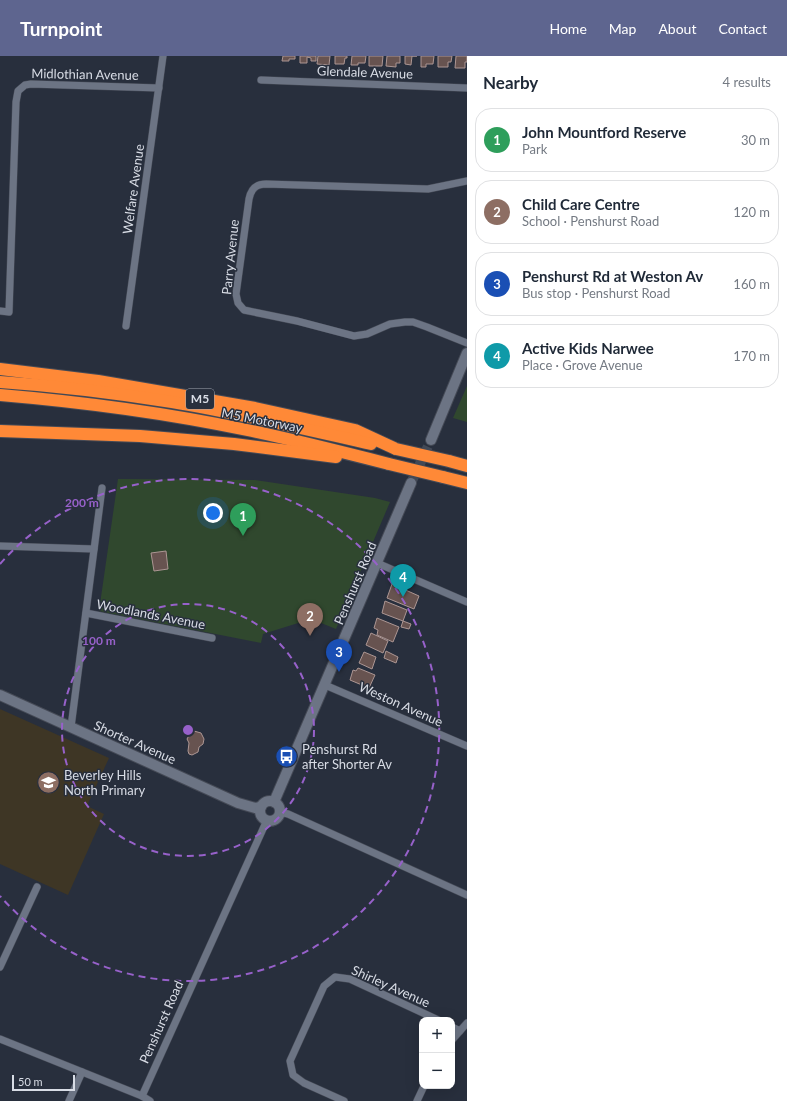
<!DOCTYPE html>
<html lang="en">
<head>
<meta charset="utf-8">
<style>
  :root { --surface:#fff; --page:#f6f6f7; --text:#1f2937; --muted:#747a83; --line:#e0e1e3; --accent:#5e658f }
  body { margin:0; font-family:Lato,sans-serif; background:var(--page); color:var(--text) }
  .controls { position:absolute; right:12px; bottom:12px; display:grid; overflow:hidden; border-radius:8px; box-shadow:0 4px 16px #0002 }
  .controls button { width:36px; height:36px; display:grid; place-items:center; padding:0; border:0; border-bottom:1px solid var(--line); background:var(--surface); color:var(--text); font:20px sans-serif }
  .scale { position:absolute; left:12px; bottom:10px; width:63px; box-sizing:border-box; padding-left:4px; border:2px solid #d8dce5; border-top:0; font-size:11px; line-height:14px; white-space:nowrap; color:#d8dce5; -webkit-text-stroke:3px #282f3d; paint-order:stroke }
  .you { position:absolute; left:213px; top:457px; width:14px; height:14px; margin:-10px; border:3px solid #fff; border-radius:50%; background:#1a73e8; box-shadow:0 0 0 6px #1a73e833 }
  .badge { display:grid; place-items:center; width:26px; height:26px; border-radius:50%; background:var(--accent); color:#fff; font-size:13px; font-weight:700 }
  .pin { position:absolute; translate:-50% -33px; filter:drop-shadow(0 1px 2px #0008) }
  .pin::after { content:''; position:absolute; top:21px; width:14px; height:12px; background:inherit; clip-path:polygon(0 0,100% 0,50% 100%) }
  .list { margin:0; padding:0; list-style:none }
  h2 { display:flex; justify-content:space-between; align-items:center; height:52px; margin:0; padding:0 16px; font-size:17px }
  h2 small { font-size:13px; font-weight:400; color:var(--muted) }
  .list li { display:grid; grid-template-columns:26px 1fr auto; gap:12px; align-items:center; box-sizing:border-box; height:64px; margin:0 8px 8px; padding:0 8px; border:1px solid var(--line); border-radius:16px }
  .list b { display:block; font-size:15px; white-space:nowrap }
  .list p { margin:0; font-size:13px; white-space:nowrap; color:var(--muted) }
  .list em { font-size:13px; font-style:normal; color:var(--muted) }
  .map { position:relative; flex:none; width:467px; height:1045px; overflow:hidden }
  header { display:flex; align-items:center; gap:24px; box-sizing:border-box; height:56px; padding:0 20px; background:var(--accent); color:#fff }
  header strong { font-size:19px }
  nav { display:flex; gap:22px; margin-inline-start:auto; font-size:14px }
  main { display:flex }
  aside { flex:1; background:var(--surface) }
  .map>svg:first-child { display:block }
  .education { fill:#3e3625 }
  .green { fill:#30482e }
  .building { fill:#675350; stroke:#ac9693 }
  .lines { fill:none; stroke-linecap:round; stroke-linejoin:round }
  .secondary-tunnel { stroke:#424956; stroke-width:10; stroke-dasharray:10 5; stroke-linecap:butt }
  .street-casing { stroke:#454a56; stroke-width:8 }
  .secondary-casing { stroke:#454a56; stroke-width:12 }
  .highway-casing { stroke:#454a56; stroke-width:14 }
  .street { stroke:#6c7484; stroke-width:7 }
  .secondary { stroke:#6c7484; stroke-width:10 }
  .highway { stroke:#ff8937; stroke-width:12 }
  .highway-bridge-casing { stroke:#454a56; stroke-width:14; stroke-linecap:butt }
  .highway-bridge { stroke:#ff8937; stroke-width:12 }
  .ring { fill:none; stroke:#9761ca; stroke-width:2; stroke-dasharray:7 5 }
  .labels { text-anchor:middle; stroke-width:3; stroke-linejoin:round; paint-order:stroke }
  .shield { fill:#282f3d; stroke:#a3a8b3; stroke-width:1 }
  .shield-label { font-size:12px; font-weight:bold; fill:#d8dce5 }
  .street-label { font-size:13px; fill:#d8dce5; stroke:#282f3d }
  .poi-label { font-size:13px; fill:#d8dce5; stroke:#282f3d; text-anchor:start }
  .centre { fill:#9761ca; stroke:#282f3d; stroke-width:2 }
  .ring-label { font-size:12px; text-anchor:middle; font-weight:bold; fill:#9761ca; stroke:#282f3d; stroke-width:3; stroke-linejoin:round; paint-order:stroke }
</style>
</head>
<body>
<header>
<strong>Turnpoint</strong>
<nav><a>Home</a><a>Map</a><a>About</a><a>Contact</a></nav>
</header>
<main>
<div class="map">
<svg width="467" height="1045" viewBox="0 0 467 1045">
  <rect width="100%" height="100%" fill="#282f3d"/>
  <path class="education" d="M0,653L109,702L87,750L104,758L68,839L0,808Z"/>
  <g class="green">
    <path d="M467,330V366L453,362Z"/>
    <path d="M118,423L255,424L375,442L390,446L336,573L311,563L263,578L261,587L99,555Z"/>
  </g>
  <g class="building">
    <path d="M283,0H295V3H289V5H282Z"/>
    <path d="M300,0H316V5H311V2L307,1V7H300Z"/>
    <path d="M318,0H330L329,9L317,8Z"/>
    <path d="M335,0H347V2H345L344,8H335Z"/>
    <path d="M352,0H366L365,7H358V9H351Z"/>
    <path d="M369,0H383L382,10H369Z"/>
    <path d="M387,0H400V7H396V11L386,10Z"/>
    <path d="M405,0H417H412L411,9L405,8Z"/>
    <path d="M421,0H434L433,8H426V11H421Z"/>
    <path d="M438,0H452L451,6H448V11H438Z"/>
    <path d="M456,0H467V6H465V12H455Z"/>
    <path d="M166,495L168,513L154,515L151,497Z"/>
    <path d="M392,528L419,540L414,553L387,542Z"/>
    <path d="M385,545L407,554L403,565L382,557Z"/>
    <path d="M377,562L399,571L393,586L377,579L378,574L374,572Z"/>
    <path d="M403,565L411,568L409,573L401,571Z"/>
    <path d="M371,577L388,585L383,597L366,589Z"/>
    <path d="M386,595L398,601L396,607L384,602Z"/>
    <path d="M364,596L376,601L372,613L359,607Z"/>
    <path d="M358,612L375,619L369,632L350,624L353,614L356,615Z"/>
    <path d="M194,675L201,677L204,683L203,688L199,691L198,696L192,699L189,698L188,695L189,687L187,683L191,676Z"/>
  </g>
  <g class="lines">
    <path class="secondary-tunnel" d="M411,427L431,384"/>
    <defs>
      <g id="street">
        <path d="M261,24L467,32"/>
        <path d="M467,125L428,133L266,128C256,128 251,133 249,143L236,238L238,247L244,254L297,265L354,280L367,278L390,268L405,266H413L427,271L467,287"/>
        <path d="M0,255L9,256L16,46L18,35L25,29L31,28L159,32"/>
        <path d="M126,270L163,0"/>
        <path d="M0,490L94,493"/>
        <path d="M377,507L467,546"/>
        <path d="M86,557L212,582"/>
        <path d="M325,629L467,690"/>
        <path d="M71,671L102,432"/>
        <path d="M280,756L288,758L467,839"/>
        <path d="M0,911L37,831"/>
        <path d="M452,971L460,975"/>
        <path d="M0,983L142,1040L150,1045"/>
        <path d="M452,984L467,967"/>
        <path d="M142,1040L267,764"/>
        <path d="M69,1045L82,1016"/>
        <path d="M344,1045L304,1027L293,1019L290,1005L324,930L335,921L350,923L438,964"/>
        <path d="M417,1045L424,1030"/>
      </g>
      <g id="secondary">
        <path d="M431,384L467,297"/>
        <path d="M0,639L238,747L255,752L261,751"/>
        <circle cx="270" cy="755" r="10"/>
        <path d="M274,746L411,427"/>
      </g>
      <g id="highway">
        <path d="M0,313L98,325L255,352L355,374L396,393"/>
        <path d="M0,326C58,330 115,337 172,346C239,357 305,373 371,388"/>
        <path d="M0,339C83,346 166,357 247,374C295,384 342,396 389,408"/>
        <path d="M0,375L140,380L234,388L336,401"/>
        <path d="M449,405L467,410"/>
        <path d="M443,421L467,427"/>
      </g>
    </defs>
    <use href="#street" class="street-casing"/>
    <use href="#secondary" class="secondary-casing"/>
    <use href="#highway" class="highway-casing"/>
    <use href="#street" class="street"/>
    <use href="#secondary" class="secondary"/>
    <use href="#highway" class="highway"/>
    <defs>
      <g id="highway-bridge">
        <path d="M396,393L449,405"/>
        <path d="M389,408L443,421"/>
      </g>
    </defs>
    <use href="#highway-bridge" class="highway-bridge-casing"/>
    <use href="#highway-bridge" class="highway-bridge"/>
  </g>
  <g class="ring">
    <circle cx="188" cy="674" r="126"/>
    <path d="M0 508A251 251 0 1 1 0 840"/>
  </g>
  <defs>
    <symbol id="bus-disc" viewBox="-11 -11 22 22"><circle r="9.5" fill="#1a4fb4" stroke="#282f3d"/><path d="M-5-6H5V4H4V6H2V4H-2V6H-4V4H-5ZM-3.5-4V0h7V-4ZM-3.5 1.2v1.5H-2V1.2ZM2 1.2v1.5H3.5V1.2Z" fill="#fff"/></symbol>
    <symbol id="school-disc" viewBox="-11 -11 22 22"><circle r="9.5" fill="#8d6e63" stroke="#282f3d"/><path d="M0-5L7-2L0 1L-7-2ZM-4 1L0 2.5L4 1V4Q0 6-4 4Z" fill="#fff"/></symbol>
  </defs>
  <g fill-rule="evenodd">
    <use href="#bus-disc" x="274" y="688" width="25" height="25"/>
    <use href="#school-disc" x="36" y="714" width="25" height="25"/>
  </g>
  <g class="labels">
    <rect class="shield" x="186" y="333" width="28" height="20" rx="3"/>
    <g class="shield-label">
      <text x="200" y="347">M5</text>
    </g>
    <g class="street-label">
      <text transform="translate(365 16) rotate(2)" y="5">Glendale Avenue</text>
      <text transform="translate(85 18) rotate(1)" y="5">Midlothian Avenue</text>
      <text transform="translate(133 133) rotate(-82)" y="5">Welfare Avenue</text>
      <text transform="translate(230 201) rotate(-84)" y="5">Parry Avenue</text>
      <text transform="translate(262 364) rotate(11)" y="5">M5 Motorway</text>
      <text transform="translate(355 527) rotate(-67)" y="5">Penshurst Road</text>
      <text transform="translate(151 558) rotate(11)" y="5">Woodlands Avenue</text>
      <text transform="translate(401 648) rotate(24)" y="5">Weston Avenue</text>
      <text transform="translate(135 686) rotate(24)" y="5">Shorter Avenue</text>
      <text transform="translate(391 930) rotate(24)" y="5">Shirley Avenue</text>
      <text transform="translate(161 966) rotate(-66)" y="5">Penshurst Road</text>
    </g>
    <g class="poi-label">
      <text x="302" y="698">Penshurst Rd<tspan x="302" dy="15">after Shorter Av</tspan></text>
      <text x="64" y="724">Beverley Hills<tspan x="64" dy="15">North Primary</tspan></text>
    </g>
  </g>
  <circle cx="188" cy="674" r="6" class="centre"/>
  <g class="ring-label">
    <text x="82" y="451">200 m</text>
    <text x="99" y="589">100 m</text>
  </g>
</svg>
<div class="controls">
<button>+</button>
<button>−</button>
</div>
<div class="scale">50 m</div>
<div class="you"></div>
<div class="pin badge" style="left:243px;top:480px;background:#2e9e5b">1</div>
<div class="pin badge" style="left:310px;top:580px;background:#8d6e63">2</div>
<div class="pin badge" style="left:339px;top:616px;background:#1a4fb4">3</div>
<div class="pin badge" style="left:403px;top:541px;background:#0f9aa8">4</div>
</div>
<aside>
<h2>Nearby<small>4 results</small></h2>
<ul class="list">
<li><span class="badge" style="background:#2e9e5b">1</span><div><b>John Mountford Reserve</b><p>Park</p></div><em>30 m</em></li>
<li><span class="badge" style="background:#8d6e63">2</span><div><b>Child Care Centre</b><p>School · Penshurst Road</p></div><em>120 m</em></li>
<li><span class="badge" style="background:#1a4fb4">3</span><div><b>Penshurst Rd at Weston Av</b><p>Bus stop · Penshurst Road</p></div><em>160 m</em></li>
<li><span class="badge" style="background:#0f9aa8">4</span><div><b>Active Kids Narwee</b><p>Place · Grove Avenue</p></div><em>170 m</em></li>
</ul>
</aside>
</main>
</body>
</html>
